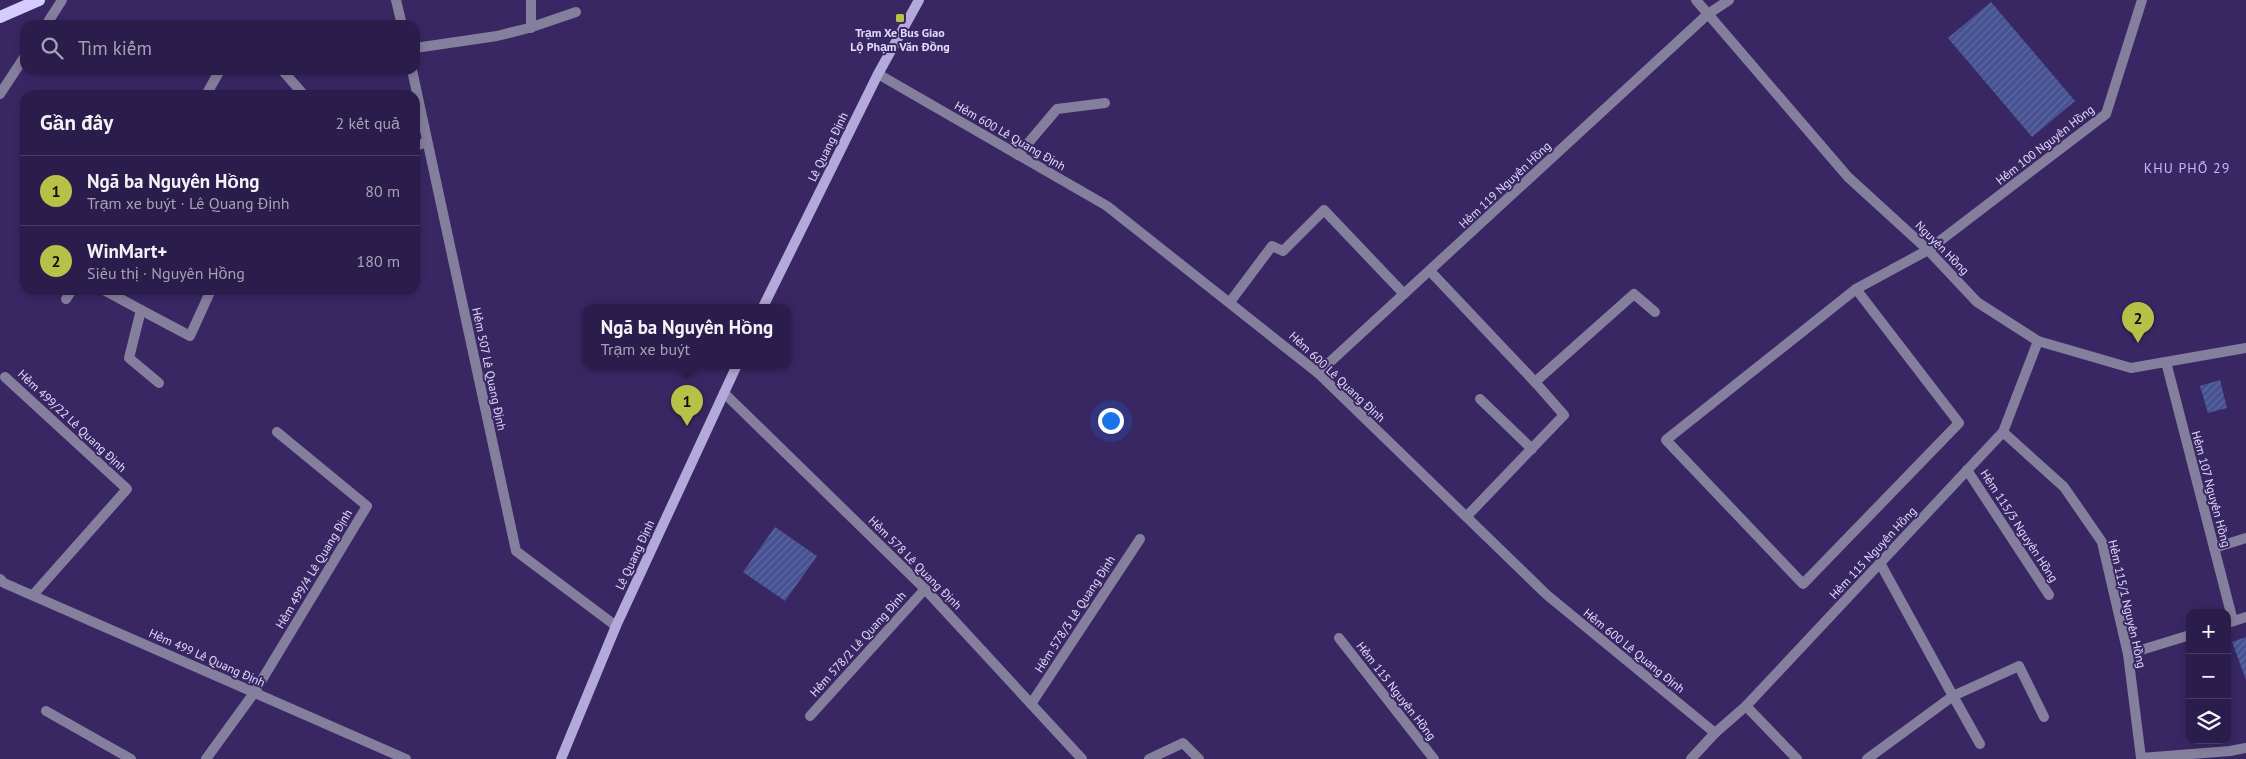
<!DOCTYPE html>
<html lang="vi">
<head>
<meta charset="utf-8">
<style>
  :root { --surface:#2b1d4b; --page:#372a55; --text:#f1f3f6; --muted:#a6a2b5; --line:#473b63; --accent:#b8c147 }
  body { margin:0; font-family:"PT Sans",sans-serif; background:var(--page); color:var(--text) }
  .controls { position:absolute; right:15px; bottom:15px; display:grid; overflow:hidden; border-radius:10px; box-shadow:0 2px 8px #0003 }
  .controls button { width:45px; height:45px; display:grid; place-items:center; padding:0; border:0; border-bottom:1px solid var(--line); background:var(--surface); color:var(--text); font:25px sans-serif }
  .you { position:absolute; left:1110px; top:420px; width:18px; height:18px; margin:-12px; border:4px solid #fff; border-radius:50%; background:#1a73e8; box-shadow:0 0 0 8px #1a73e833 }
  .badge { display:grid; place-items:center; width:32px; height:32px; border-radius:50%; background:var(--accent); color:#111; font-size:16px; font-weight:700 }
  .pin { position:absolute; translate:-50% -41px; filter:drop-shadow(0 1px 2px #0008) }
  .pin::after { content:''; position:absolute; top:26px; width:18px; height:15px; background:inherit; clip-path:polygon(0 0,100% 0,50% 100%) }
  .popup { position:absolute; left:583px; top:304px; width:208px; height:65px; box-sizing:border-box; display:grid; place-content:center; border-radius:10px; background:var(--surface); filter:drop-shadow(0 1px 4px #0005); font-size:16px; white-space:nowrap; color:var(--muted) }
  .popup b { font-size:19px; color:var(--text) }
  .popup::after { content:''; position:absolute; left:50%; top:100%; margin-left:-10px; border:10px solid transparent; border-top-color:var(--surface) }
  .list { margin:0; padding:0; list-style:none }
  h2 { display:flex; justify-content:space-between; align-items:center; height:65px; margin:0; padding:0 20px; font-size:21px }
  h2 small { font-size:16px; font-weight:400; color:var(--muted) }
  .list li { display:grid; grid-template-columns:32px 1fr auto; gap:15px; align-items:center; box-sizing:border-box; height:70px; padding:0 20px; border-top:1px solid var(--line) }
  .list b { display:block; font-size:19px; white-space:nowrap }
  .list p { margin:0; font-size:16px; white-space:nowrap; color:var(--muted) }
  .list em { font-size:16px; font-style:normal; color:var(--muted) }
  .icon { flex:none; width:28px; height:28px; fill:none; stroke:currentColor; stroke-width:2; stroke-linecap:round; stroke-linejoin:round }
  .map { position:relative; flex:none; width:2246px; height:759px; overflow:hidden }
  .search { position:absolute; background:var(--surface); box-shadow:0 2px 8px #0003; left:20px; top:20px; width:400px; height:55px; display:flex; align-items:center; gap:12px; box-sizing:border-box; padding:0 18px; border-radius:15px; color:var(--muted); font-size:19px }
  .panel { position:absolute; background:var(--surface); box-shadow:0 2px 8px #0003; left:20px; top:90px; width:400px; height:205px; border-radius:15px }
  .map>svg:first-child { display:block }
  .building { fill:url(#building-hatch) }
  .lines { fill:none; stroke-linecap:round; stroke-linejoin:round }
  .service { stroke:#857f9e; stroke-width:10 }
  .minor { stroke:#857f9e; stroke-width:10 }
  .tertiary { stroke:#857f9e; stroke-width:10 }
  .secondary { stroke:#b3a9da; stroke-width:10 }
  .primary { stroke:#d5ccfe; stroke-width:12 }
  .poi-dot { fill:#b8c147; stroke:#392764; stroke-width:2 }
  .labels { text-anchor:middle; stroke-width:4; stroke-linejoin:round; paint-order:stroke }
  .poi-label { font-size:12px; font-weight:bold; fill:#e0dbf9; stroke:#392764 }
  .street-label { font-size:12px; fill:#e0dbf9; stroke:#392764 }
  .neighbourhood-label { font-size:14px; letter-spacing:1px; fill:#c4b5ff; stroke:#392764 }
</style>
</head>
<body>
<div class="map">
<svg width="2246" height="759" viewBox="0 0 2246 759">
  <defs>
    <pattern id="building-hatch" width="6" height="6" patternUnits="userSpaceOnUse" patternTransform="scale(1.25)"><rect width="6" height="6" fill="#465292"/><path d="M-1 1l2-2M0 6l6-6M5 7l2-2" fill="none" stroke="#606aa2"/></pattern>
  </defs>
  <rect width="100%" height="100%" fill="#392764"/>
  <g class="building">
    <path d="M1991,2L2075,101L2032,137L1948,38Z"/>
    <path d="M2220,380L2227,408L2208,413L2200,386Z"/>
    <path d="M775,527L817,556L785,601L743,572Z"/>
    <path d="M2246,637V680L2232,642Z"/>
  </g>
  <g class="lines">
    <g class="service">
      <path d="M396,0L402,25"/>
      <path d="M531,0V28"/>
      <path d="M46,25L62,0"/>
      <path d="M415,48L497,36L529,28L576,12"/>
      <path d="M282,70L304,95"/>
      <path d="M412,70L516,551L616,626"/>
      <path d="M878,74L1107,206L1318,373L1547,595L1715,733"/>
      <path d="M0,94L25,56"/>
      <path d="M206,95L220,70"/>
      <path d="M415,146L427,142"/>
      <path d="M1018,155L1057,109L1105,103"/>
      <path d="M1430,271L1535,382L1634,294L1655,312"/>
      <path d="M1856,289L1959,423L1803,584L1666,440L1856,289L1928,250L2106,114L2142,0"/>
      <path d="M104,290L141,310"/>
      <path d="M66,299L72,290"/>
      <path d="M1230,302L1272,246L1283,251L1324,210L1404,294"/>
      <path d="M2166,362L2233,621"/>
      <path d="M1318,373L1708,14"/>
      <path d="M5,377L127,489L33,595"/>
      <path d="M159,383L129,358L141,310L190,336L211,290"/>
      <path d="M724,393L925,589L1082,759"/>
      <path d="M1480,399L1532,449"/>
      <path d="M2003,432L2064,487L2102,542L2128,654L2141,758L2230,751L2246,748"/>
      <path d="M1467,516L1564,415L1535,382"/>
      <path d="M2214,548L2246,538"/>
      <path d="M2228,623L2246,617"/>
      <path d="M1339,638L1434,759"/>
      <path d="M2128,654L2190,635"/>
      <path d="M1031,704L1140,539"/>
      <path d="M1746,706L1797,759"/>
      <path d="M46,711L131,759"/>
      <path d="M810,716L925,589"/>
      <path d="M1980,744L1953,696L2019,666L2044,717"/>
      <path d="M206,759L254,693L367,506L277,432"/>
      <path d="M1149,759L1183,743L1199,759"/>
      <path d="M1691,759L1715,733L1746,706L2003,432L2038,341"/>
      <path d="M1867,759L1953,696L1880,563"/>
    </g>
    <g class="minor">
      <path d="M1708,14L1729,0"/>
      <path d="M1967,470L2049,595"/>
      <path d="M0,579L4,583L406,759"/>
      <path d="M2141,759V758"/>
    </g>
    <path class="tertiary" d="M1696,0L1848,177L1928,250L1977,302L2038,341L2131,368L2246,348"/>
    <g class="secondary">
      <path d="M763,307L878,74L919,0"/>
      <path d="M561,759L616,626L737,365"/>
    </g>
    <path class="primary" d="M0,17L39,0"/>
  </g>
  <rect class="poi-dot" x="895" y="13" width="10" height="10" rx="2.5"/>
  <g class="labels">
    <g class="poi-label">
      <text x="900" y="37">Trạm Xe Bus Giao<tspan x="900" dy="14">Lộ Phạm Văn Đồng</tspan></text>
    </g>
    <g class="street-label">
      <text transform="translate(1010 136) rotate(30)" y="4">Hẻm 600 Lê Quang Định</text>
      <text transform="translate(2045 145) rotate(-38)" y="4">Hẻm 100 Nguyên Hồng</text>
      <text transform="translate(828 147) rotate(-64)" y="4">Lê Quang Định</text>
      <text transform="translate(1505 185) rotate(-43)" y="4">Hẻm 119 Nguyên Hồng</text>
      <text transform="translate(1942 248) rotate(45)" y="4">Nguyên Hồng</text>
      <text transform="translate(489 369) rotate(78)" y="4">Hẻm 507 Lê Quang Định</text>
      <text transform="translate(1337 377) rotate(43)" y="4">Hẻm 600 Lê Quang Định</text>
      <text transform="translate(72 421) rotate(43)" y="4">Hẻm 499/22 Lê Quang Định</text>
      <text transform="translate(2211 489) rotate(75)" y="4">Hẻm 107 Nguyên Hồng</text>
      <text transform="translate(2019 526) rotate(57)" y="4">Hẻm 115/3 Nguyên Hồng</text>
      <text transform="translate(1873 553) rotate(-47)" y="4">Hẻm 115 Nguyên Hồng</text>
      <text transform="translate(635 555) rotate(-65)" y="4">Lê Quang Định</text>
      <text transform="translate(915 563) rotate(45)" y="4">Hẻm 578 Lê Quang Định</text>
      <text transform="translate(314 569) rotate(-59)" y="4">Hẻm 499/4 Lê Quang Định</text>
      <text transform="translate(2127 604) rotate(77)" y="4">Hẻm 115/1 Nguyên Hồng</text>
      <text transform="translate(1075 614) rotate(-57)" y="4">Hẻm 578/3 Lê Quang Định</text>
      <text transform="translate(858 644) rotate(-48)" y="4">Hẻm 578/2 Lê Quang Định</text>
      <text transform="translate(1634 651) rotate(39)" y="4">Hẻm 600 Lê Quang Định</text>
      <text transform="translate(207 658) rotate(24)" y="4">Hẻm 499 Lê Quang Định</text>
      <text transform="translate(1396 691) rotate(52)" y="4">Hẻm 115 Nguyên Hồng</text>
    </g>
    <g class="neighbourhood-label">
      <text x="2187" y="173">KHU PHỐ 29</text>
    </g>
  </g>
</svg>
<div class="controls">
<button>+</button>
<button>−</button>
<button><svg class="icon" aria-label="layers" viewBox="0 0 24 24"><path d="M12 4l9 5-9 5-9-5zM3 14l9 5 9-5"/></svg></button>
</div>
<div class="you"></div>
<div class="pin badge" style="left:687px;top:426px">1</div>
<div class="popup"><b>Ngã ba Nguyên Hồng</b>Trạm xe buýt</div>
<div class="pin badge" style="left:2138px;top:343px">2</div>
<div class="search"><svg class="icon" aria-label="search" viewBox="0 0 24 24"><circle cx="10" cy="10" r="6"/><path d="M15 15l6 6"/></svg>Tìm kiếm</div>
<section class="panel">
<h2>Gần đây<small>2 kết quả</small></h2>
<ul class="list">
<li><span class="badge">1</span><div><b>Ngã ba Nguyên Hồng</b><p>Trạm xe buýt · Lê Quang Định</p></div><em>80 m</em></li>
<li><span class="badge">2</span><div><b>WinMart+</b><p>Siêu thị · Nguyên Hồng</p></div><em>180 m</em></li>
</ul>
</section>
</div>
</body>
</html>
